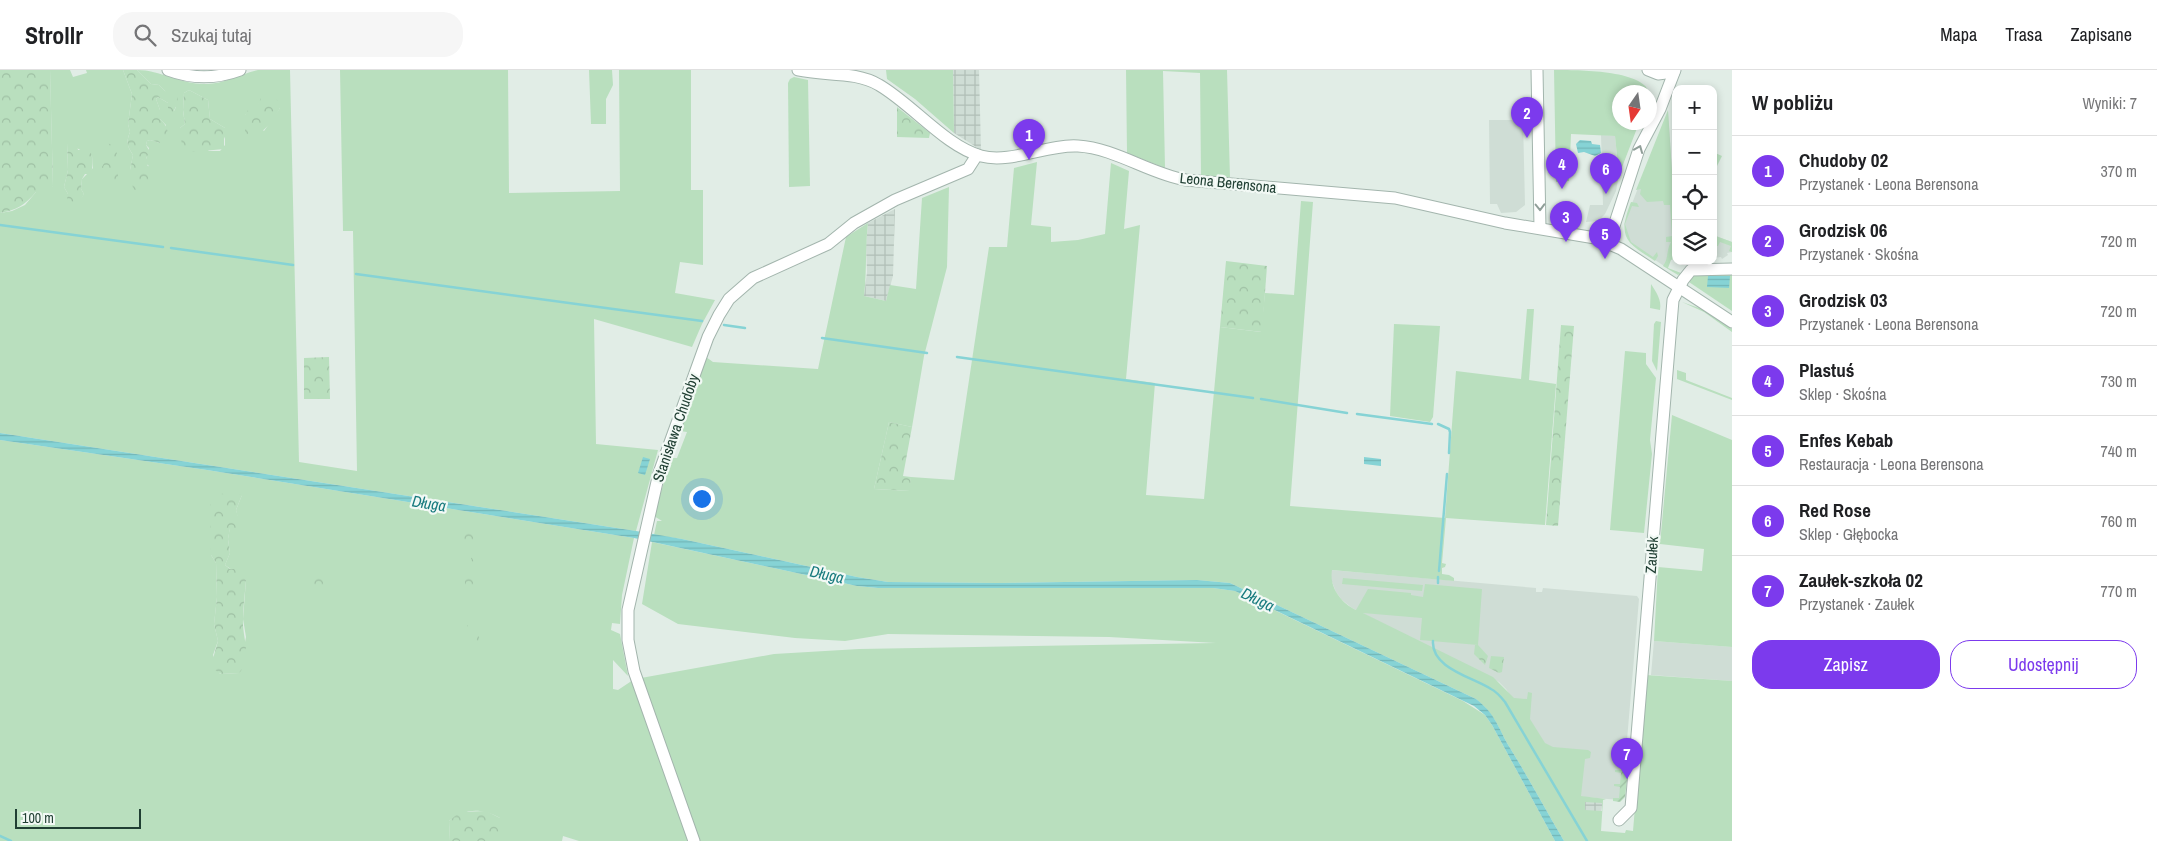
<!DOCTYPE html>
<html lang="pl">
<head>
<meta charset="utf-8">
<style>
  :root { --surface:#fff; --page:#f6f6f6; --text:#202124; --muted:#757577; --line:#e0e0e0; --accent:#7c3aed }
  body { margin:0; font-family:"Archivo Narrow",sans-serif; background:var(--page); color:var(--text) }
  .controls { position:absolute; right:15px; top:15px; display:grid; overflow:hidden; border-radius:10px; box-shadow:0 2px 8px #0003 }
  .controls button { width:45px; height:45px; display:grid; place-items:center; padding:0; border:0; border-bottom:1px solid var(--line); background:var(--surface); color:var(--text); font:25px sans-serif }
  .compass { position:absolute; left:1612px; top:15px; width:45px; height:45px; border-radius:50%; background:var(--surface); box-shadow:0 2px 8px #0003; rotate:193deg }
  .scale { position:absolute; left:15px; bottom:12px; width:126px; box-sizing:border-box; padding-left:5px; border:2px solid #203f33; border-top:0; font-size:14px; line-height:18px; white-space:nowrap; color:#203f33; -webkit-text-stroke:4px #f2f9f5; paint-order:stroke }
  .you { position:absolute; left:701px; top:428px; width:18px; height:18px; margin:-12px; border:4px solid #fff; border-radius:50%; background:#1a73e8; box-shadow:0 0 0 8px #1a73e833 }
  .badge { display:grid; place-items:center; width:32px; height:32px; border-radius:50%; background:var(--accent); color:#fff; font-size:16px; font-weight:700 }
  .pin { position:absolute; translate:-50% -41px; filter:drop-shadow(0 1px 2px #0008) }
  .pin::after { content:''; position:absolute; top:26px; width:18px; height:15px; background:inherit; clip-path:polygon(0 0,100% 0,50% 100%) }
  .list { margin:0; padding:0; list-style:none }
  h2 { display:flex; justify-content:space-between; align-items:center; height:65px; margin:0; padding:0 20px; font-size:21px }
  h2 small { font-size:16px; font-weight:400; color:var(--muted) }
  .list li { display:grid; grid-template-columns:32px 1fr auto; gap:15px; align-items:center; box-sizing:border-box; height:70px; padding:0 20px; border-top:1px solid var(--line) }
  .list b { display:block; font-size:19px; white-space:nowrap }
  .list p { margin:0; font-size:16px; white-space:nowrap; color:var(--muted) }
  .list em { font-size:16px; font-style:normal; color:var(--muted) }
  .actions { display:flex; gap:10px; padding:15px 20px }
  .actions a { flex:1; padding:11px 0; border:1px solid var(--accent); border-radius:20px; text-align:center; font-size:18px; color:var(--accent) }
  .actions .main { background:var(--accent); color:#fff }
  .icon { flex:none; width:28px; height:28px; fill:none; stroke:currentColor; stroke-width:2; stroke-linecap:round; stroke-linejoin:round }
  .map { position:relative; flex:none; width:1732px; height:771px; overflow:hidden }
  header { display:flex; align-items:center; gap:30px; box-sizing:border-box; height:70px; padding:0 25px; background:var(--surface); border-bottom:1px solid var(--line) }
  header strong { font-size:24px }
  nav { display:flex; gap:28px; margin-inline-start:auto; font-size:18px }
  .search { width:350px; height:45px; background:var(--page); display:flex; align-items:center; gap:12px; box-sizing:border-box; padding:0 18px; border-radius:20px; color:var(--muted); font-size:19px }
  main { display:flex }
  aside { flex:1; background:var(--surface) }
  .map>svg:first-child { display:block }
  .built { fill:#cfddd5 }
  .industrial { fill:url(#industrial-grid) }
  .grass { fill:#b9dfbe; fill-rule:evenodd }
  .forest { fill:url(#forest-crowns) }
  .garden { fill:url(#garden-furrows) }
  .water { fill:url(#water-rules) }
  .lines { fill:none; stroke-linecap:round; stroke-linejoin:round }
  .stream { stroke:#86d3d5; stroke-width:2.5 }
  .minor-casing { stroke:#a3b5ad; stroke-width:13 }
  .minor { stroke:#fff; stroke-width:11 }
  .oneway { stroke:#909f99 }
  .labels { text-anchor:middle; stroke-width:4.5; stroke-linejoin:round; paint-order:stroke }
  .street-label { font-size:15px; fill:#203f33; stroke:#f2f9f5 }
  .water-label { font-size:16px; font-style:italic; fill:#177a7e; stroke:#f2f9f5 }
</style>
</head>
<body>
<header>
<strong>Strollr</strong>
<div class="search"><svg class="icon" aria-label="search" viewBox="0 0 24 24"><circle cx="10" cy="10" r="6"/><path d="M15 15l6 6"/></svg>Szukaj tutaj</div>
<nav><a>Mapa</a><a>Trasa</a><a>Zapisane</a></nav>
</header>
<main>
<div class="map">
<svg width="1732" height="771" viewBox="0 0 1732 771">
  <defs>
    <pattern id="industrial-grid" width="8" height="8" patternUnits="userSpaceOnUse" patternTransform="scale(1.25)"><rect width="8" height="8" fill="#cfddd5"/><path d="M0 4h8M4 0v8" fill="none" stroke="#b1bfb7"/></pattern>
    <pattern id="forest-crowns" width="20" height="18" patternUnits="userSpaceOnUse" patternTransform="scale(1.25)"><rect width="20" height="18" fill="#b9dfbe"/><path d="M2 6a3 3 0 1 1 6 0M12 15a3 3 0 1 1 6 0" fill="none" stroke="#9fc0a4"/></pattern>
    <pattern id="garden-furrows" width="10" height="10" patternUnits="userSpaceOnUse" patternTransform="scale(1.25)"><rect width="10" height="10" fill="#b9dfbe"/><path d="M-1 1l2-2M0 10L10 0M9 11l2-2" fill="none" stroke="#9fc0a4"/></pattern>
    <pattern id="water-rules" width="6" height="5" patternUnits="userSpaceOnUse" patternTransform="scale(1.25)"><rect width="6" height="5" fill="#86d3d5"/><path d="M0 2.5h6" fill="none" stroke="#73b6b7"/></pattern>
  </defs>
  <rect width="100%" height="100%" fill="#e1ede6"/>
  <g class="built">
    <path d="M1668,41L1676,167L1667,198L1630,173L1624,154Z"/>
    <path d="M1489,50H1523L1525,135L1516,142L1501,143L1497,134H1490Z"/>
    <path d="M1601,65L1615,66L1619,105L1616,121L1605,144L1598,151L1586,152L1590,135H1603Z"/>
    <path d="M1713,165L1732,172V182L1727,183L1728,185L1722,189L1721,187L1713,188Z"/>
    <path d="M1331,500L1536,518V522H1542L1543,518L1637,526L1639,529L1622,729L1619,730L1574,726L1506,619L1499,612L1352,538L1342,530L1336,522L1331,509Z"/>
    <path d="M1654,571L1732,577V611L1651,605Z"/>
  </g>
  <g class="industrial">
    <path d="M953,0H979L981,80L954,63Z"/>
    <path d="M895,139L893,206L886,231L864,226L867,202L866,176L868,153Z"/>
    <path d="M1574,726L1603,729L1601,744L1587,742Z"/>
  </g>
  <g class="grass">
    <path d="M50,0H70L73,7L87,3L86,0H123L132,24L128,54L130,62C126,72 127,76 133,85L130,100L149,96L145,93L149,78L146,75L147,71L150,70L160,73L166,55L160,49V40L156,29L158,27L168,33L174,41L176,37L165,21L159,15L151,14L137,0C161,0 178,14 206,14C225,14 240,4 258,0C268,0 280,0 290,0L299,392L357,401L353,161H343L340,0H508L509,123L620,121L619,0H691V120H703V195L680,192L675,223L715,230L702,254L692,277L594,249L596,374L658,380L636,461L0,363V143L12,141L25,135L36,122L53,116ZM189,20L208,30L210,49L225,58V75L220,81H209L180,58L185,54L183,41L184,23ZM259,33L280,38L264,61L245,45ZM67,73L92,86L93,98L82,109L81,119L84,124L78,132L68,124L64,117L68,100Z"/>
    <path d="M589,0H612L613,15L606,29V54H591Z"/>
    <path d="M886,0H953L954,63L915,29L887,9Z"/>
    <path d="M1126,0H1227L1230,108L1201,106L1200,3L1163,1L1165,98L1127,83Z"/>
    <path d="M1554,0C1578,0 1642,0 1649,22H1620V52L1639,53L1619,105L1615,66L1571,64L1569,111L1556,112Z"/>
    <path d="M794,7L808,10L810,116L789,117L788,13L790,9Z"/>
    <path d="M1668,40L1676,161V177L1672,186L1676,188L1671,190L1668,198L1681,203L1678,205L1663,196C1669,188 1666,180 1671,172H1666V167L1672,166L1670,135H1664L1663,131L1647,132L1640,124L1641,119L1636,120Z"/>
    <path d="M1713,82L1722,86L1713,104Z"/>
    <path d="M1037,92L1031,155L1051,157V172L1078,170L1105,164L1111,93L1129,101L1124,159L1140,155L1126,309L1155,313L1146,425L1204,429L1220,257L1261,262L1265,223L1294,225L1301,131L1313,132L1290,436L1445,448L1456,301L1521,309L1527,239H1534L1529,310L1556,314L1545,455L1446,448L1442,493L1446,494L1445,497L1442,498V504L1449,505L1454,508V511L1332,500C1329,517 1341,533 1356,540L1368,519L1411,523V525L1423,527L1425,514L1482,519L1478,575L1420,570L1422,548L1363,543L1493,607L1514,628L1527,629L1528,622L1532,623L1530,649L1545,673L1553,677L1588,680L1591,682L1590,688L1585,689L1581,726L1606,729L1603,730L1601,761L1625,763L1626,760L1633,761L1646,605L1732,611V771H1564C1545,739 1527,705 1507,673C1497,654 1494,644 1476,629L1230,513L1197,510L997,513L888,512L857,507L682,469L654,465L657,451H662L654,446L671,388H677L687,362L680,361L706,287L713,292L818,299L846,167L868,153C865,178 867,202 864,226L886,231L890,215L916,219L922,128L949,117L947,197L924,286L912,357L889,352L874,419L909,421L911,407L954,410L989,177H1007L1014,98ZM1585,732L1602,733V741L1585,740Z"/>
    <path d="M1631,132L1637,133L1639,137L1632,136L1625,154L1631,172L1653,187L1657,182L1658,186L1655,191C1626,172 1617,168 1631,132Z"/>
    <path d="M1713,165L1732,172V182L1729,181L1731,176L1720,172L1718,176H1713Z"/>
    <path d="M1694,204L1732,205V241L1689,212Z"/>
    <path d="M1651,214C1656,222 1662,230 1660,240L1650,238Z"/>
    <path d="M1682,232L1702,239L1732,259V262L1704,242Z"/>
    <path d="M1656,251L1661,252L1657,301L1652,291L1654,254Z"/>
    <path d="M1394,254L1440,256L1433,347L1430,352L1390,346Z"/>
    <path d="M1625,281L1646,283V294L1656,308L1650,370L1652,384L1644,463L1610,460Z"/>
    <path d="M1677,300L1686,303V310L1732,328V330L1677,309Z"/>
    <path d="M1672,345L1732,370V577L1654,571L1658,497L1702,501L1704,479L1660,474Z"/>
    <path d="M0,370L207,400L634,468L622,525L620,554L612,553L611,560L620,564L628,606L613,590V619L618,620L633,610L689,771H579L563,766L562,771H500V748C481,738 466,738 449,751L450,771H0ZM242,425L236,440L239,453L230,457L228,469L230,483L225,495L246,510L243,549L246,567L239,603L220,604L213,585L218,571L214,554L217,527L216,493L211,485V463Z"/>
    <path d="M652,472L857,516L878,518H1213L1235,521L1463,631L1485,645L1492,655L1555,771H699L641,608L774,584L859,579L1216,573L1109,567L888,564L845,571L795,568L678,554L642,534Z"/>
    <path d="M1343,508L1423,515L1422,521L1342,514Z"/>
  </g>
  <g class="forest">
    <path d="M0,0H50L53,116L45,124L36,122C25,135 17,140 0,143Z"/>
    <path d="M123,0H137L151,14L159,15L165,21L177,25L178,33L172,44L168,38V33L158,27L156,29L160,40V49C167,56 169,60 167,71L160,73L150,70L147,71L146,75L150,82C142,91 148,94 151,103L149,118L142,123L133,119L132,111L134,105L130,100L133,85C127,76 126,72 130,62L128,54L132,24Z"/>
    <path d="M189,20L208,30L210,49L225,58L227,62L224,69V79L192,82L182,77L180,58L185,54L183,40L184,23Z"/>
    <path d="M262,24H275L280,38L272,52L255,68L245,63V45L252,34L259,33Z"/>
    <path d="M897,37L930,63L929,68L897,67Z"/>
    <path d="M73,72L77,75L78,80L88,79C94,84 93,97 91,104H85L82,109L81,119L84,124L76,138L66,134L68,124L64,117L68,100L67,73Z"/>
    <path d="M107,73L115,76L118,88V118H113L108,113L101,99L104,93L98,82Z"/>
    <path d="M1226,191L1267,196L1262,262L1220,257Z"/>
    <path d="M1561,255L1574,256L1558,456L1546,455Z"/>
    <path d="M329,287L330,329H304V288Z"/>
    <path d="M889,352L912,357L903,406L911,407L910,421L874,419Z"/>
    <path d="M231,423L242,425L236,440L242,459L230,458L228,469L230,483L225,495L230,499H238L246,510C245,523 243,537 243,550C242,567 253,589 239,603L221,604L215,600L212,592L218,571L214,554L217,527L216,493L211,485L210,436L213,429L220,424Z"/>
    <path d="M467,461L476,464V474L465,479L464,464Z"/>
    <path d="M474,485L478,493L474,503L478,519L476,524L468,527L465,526V506L472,492L471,488Z"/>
    <path d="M317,502L328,509L327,515L321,517L313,514V503Z"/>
    <path d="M467,555L474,563H478L480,571L476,576H468Z"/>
    <path d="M1475,575H1478L1488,586L1485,595L1474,584Z"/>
    <path d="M1491,586L1504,587L1502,602L1499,603L1489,598Z"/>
    <path d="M486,741L500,748V771H450L449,751L460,742Z"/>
  </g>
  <path class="garden" d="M1620,684H1626L1629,692L1625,727L1620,732L1613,731V728H1619L1620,717L1614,716V714H1620L1621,703L1615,702V700H1622V695L1616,692Z"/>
  <g class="water">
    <path d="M1580,70L1591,71L1592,74L1600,75L1601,83L1595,86L1584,82L1578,83L1576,74Z"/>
    <path d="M1708,206H1730L1729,218L1707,217Z"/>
    <path d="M0,363L636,461L682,469L857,507L888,512L997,513L1197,510L1230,513L1476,629C1494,643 1497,654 1507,673C1527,705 1545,739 1564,771H1555L1492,655L1485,645L1474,636L1235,521L1213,518H878L857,516L634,468L207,400L0,370Z"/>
    <path d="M643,387L650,389L645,405L638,403Z"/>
    <path d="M1364,387L1381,389V396L1364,394Z"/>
  </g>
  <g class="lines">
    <g class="stream">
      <path d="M0,155L163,177"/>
      <path d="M171,178L293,195"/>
      <path d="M356,204L702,251"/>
      <path d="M724,255L745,258"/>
      <path d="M822,268L927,283"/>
      <path d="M957,287L1253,328"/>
      <path d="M1261,329L1347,343"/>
      <path d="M1357,344L1432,354"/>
      <path d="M1438,354L1449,359L1450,362L1449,383"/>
      <path d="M1439,501L1447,404"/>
      <path d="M1438,513V507"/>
      <path d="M1433,571C1431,598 1472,607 1491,619C1497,622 1501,627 1505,632L1587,771"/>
      <path d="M0,766L11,771"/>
    </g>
    <defs>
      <g id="minor">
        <path d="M168,0C192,9 216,9 240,0"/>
        <path d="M798,0C824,6 856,1 879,15C912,34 945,76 981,86C1011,94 1047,74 1078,76C1115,78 1150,104 1186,110L1395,128L1505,153L1595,168L1621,179L1732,252"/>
        <path d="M1537,0L1540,158"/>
        <path d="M1648,0L1658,4L1674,2"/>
        <path d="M1614,156L1639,79L1660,39L1675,0"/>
        <path d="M1619,750L1631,738L1673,230L1683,210L1691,200L1732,199"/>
        <path d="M694,771L634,601L628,570V540L659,403L708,267L719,245L729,229L753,208L828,174L854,153L895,130L968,99L977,85"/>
      </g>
    </defs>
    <use href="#minor" class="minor-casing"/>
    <use href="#minor" class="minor"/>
  </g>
  <defs><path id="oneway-chevron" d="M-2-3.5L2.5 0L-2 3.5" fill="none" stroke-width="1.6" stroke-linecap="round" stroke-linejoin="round" transform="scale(1.25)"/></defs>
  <g class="oneway">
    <use href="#oneway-chevron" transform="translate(1639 79) rotate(-68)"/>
    <use href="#oneway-chevron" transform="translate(1540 137) rotate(89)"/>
  </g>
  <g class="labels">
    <g class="street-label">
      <text transform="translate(1228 113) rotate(6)" y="5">Leona Berensona</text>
      <text transform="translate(676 358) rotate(-71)" y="5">Stanisława Chudoby</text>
      <text transform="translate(1652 485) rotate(-86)" y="5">Zaułek</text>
    </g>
    <g class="water-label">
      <text transform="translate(429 433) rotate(9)" y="6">Długa</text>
      <text transform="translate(827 504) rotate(12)" y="6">Długa</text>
      <text transform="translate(1258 529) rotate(26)" y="6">Długa</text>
    </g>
  </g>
</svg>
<div class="controls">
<button>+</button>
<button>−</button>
<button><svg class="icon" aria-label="locate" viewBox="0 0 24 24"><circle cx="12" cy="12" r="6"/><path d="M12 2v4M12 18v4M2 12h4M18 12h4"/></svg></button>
<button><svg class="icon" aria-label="layers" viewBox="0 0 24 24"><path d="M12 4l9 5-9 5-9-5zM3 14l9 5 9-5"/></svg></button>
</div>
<svg class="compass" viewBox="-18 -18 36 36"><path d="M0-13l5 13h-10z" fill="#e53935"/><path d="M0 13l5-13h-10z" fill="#757577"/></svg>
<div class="scale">100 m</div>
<div class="you"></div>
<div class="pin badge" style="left:1029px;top:90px">1</div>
<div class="pin badge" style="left:1527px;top:68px">2</div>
<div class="pin badge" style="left:1566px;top:172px">3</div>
<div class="pin badge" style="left:1562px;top:119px">4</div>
<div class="pin badge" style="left:1605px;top:189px">5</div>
<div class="pin badge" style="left:1606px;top:124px">6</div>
<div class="pin badge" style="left:1627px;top:709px">7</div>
</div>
<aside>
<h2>W pobliżu<small>Wyniki: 7</small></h2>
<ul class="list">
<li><span class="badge">1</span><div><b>Chudoby 02</b><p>Przystanek · Leona Berensona</p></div><em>370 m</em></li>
<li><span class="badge">2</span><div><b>Grodzisk 06</b><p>Przystanek · Skośna</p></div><em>720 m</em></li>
<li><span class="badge">3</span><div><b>Grodzisk 03</b><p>Przystanek · Leona Berensona</p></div><em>720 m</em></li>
<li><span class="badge">4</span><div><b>Plastuś</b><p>Sklep · Skośna</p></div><em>730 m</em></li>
<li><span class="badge">5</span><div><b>Enfes Kebab</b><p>Restauracja · Leona Berensona</p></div><em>740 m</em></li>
<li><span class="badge">6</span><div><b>Red Rose</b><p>Sklep · Głębocka</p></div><em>760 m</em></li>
<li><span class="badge">7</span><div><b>Zaułek-szkoła 02</b><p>Przystanek · Zaułek</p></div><em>770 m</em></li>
</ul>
<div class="actions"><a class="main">Zapisz</a><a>Udostępnij</a></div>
</aside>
</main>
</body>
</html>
